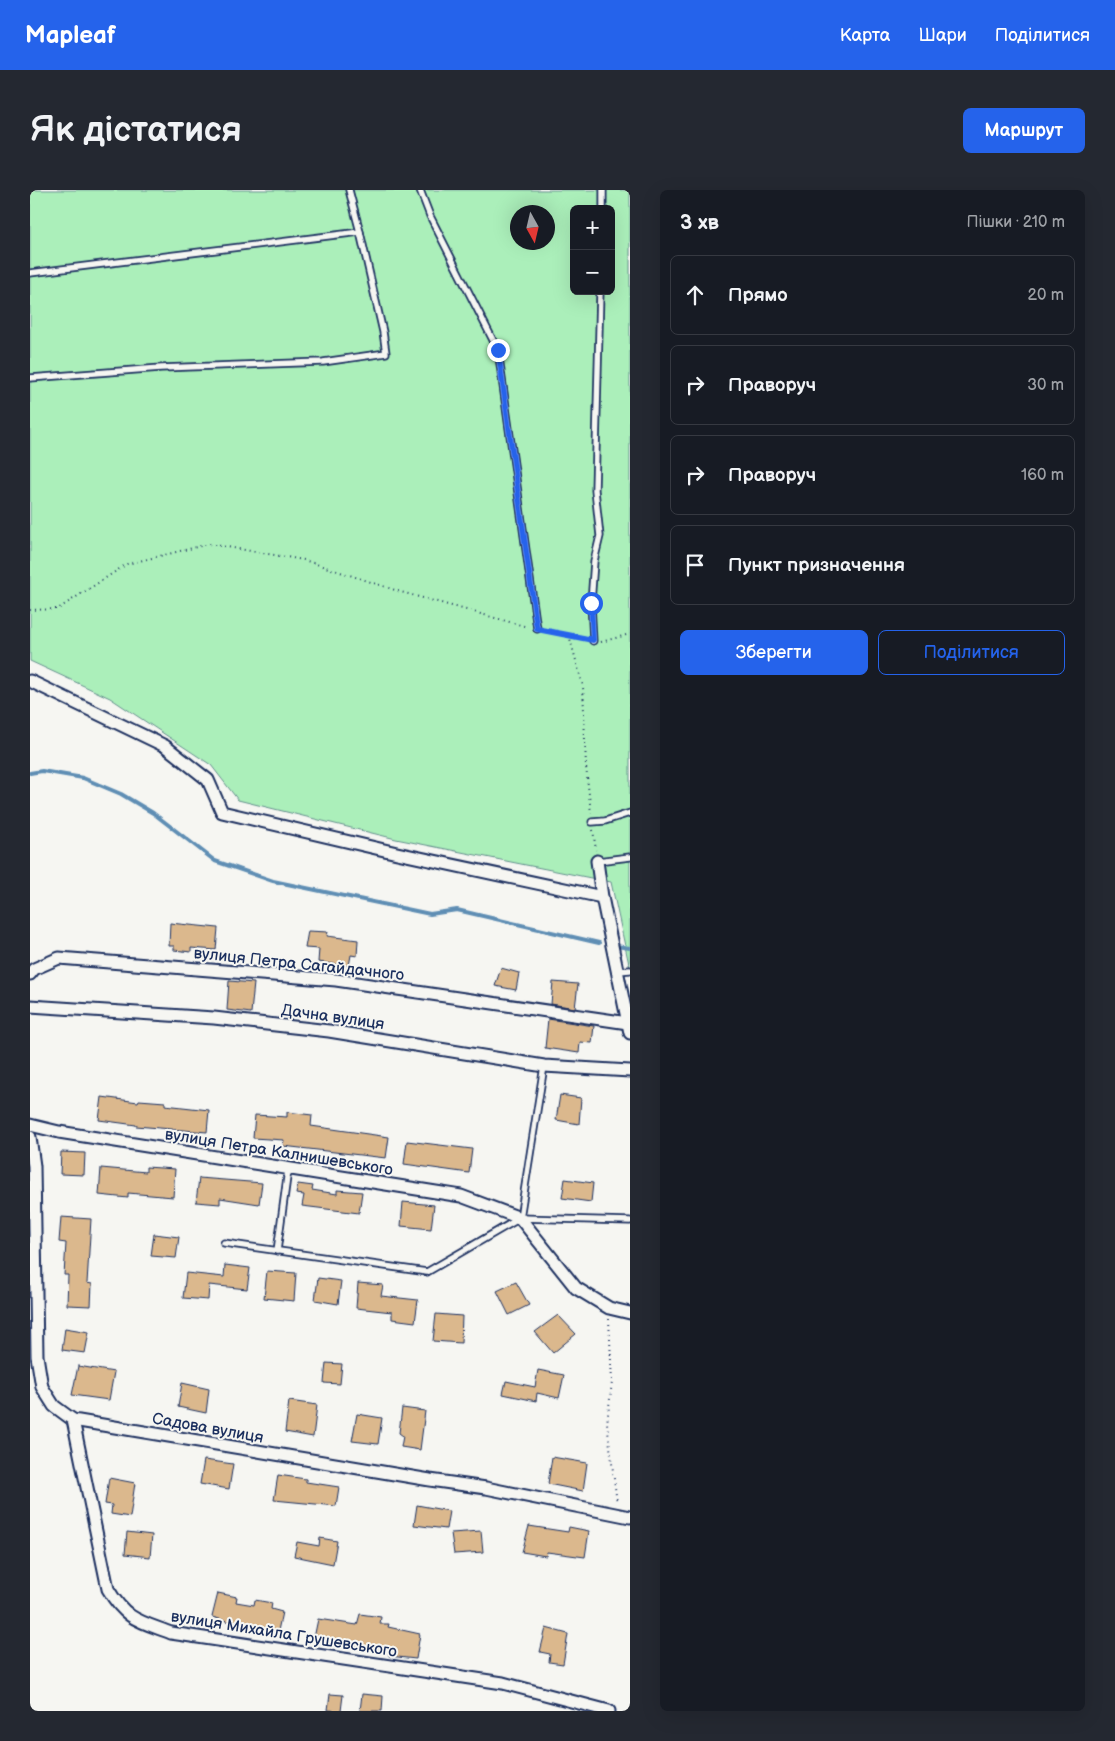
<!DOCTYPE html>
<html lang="uk">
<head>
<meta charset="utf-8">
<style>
  :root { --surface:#171b24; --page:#242831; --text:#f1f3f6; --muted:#9ea1a6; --line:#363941; --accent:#2563eb }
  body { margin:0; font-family:"Balsamiq Sans",sans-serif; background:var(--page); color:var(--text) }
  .controls { position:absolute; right:15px; top:15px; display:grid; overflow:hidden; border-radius:8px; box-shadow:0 5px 20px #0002 }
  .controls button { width:45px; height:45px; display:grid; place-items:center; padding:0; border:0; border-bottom:1px solid var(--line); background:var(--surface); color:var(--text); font:25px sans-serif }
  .compass { position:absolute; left:480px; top:15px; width:45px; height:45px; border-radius:50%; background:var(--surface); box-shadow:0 5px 20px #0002; rotate:172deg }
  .stop { position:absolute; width:15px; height:15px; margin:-11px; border:4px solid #2563eb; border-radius:50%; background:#fff }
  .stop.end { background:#2563eb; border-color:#fff; box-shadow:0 1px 5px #0008 }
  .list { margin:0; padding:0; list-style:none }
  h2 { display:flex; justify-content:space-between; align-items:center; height:65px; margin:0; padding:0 20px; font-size:21px }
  h2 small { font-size:16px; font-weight:400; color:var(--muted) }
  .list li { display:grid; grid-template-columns:32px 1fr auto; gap:15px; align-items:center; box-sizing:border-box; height:80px; margin:0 10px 10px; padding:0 10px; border:1px solid var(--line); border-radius:8px }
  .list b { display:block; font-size:19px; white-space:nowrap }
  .list em { font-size:16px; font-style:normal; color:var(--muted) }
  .actions { display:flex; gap:10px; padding:15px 20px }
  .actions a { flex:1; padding:11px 0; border:1px solid var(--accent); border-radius:8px; text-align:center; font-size:18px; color:var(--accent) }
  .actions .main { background:var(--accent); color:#fff }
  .icon { flex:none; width:28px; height:28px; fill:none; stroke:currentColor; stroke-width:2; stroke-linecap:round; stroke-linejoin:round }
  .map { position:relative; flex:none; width:600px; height:1521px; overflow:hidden; border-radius:8px }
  header { display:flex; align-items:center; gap:30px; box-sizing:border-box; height:70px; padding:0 25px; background:var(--accent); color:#fff }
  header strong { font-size:24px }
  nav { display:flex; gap:28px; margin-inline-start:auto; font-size:18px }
  .intro { display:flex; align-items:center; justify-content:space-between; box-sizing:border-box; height:120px; padding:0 30px }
  h1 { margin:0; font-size:35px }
  .button { padding:12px 22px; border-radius:8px; background:var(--accent); color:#fff; font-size:18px; font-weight:700 }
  main { display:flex; gap:30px; padding:0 30px }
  aside { flex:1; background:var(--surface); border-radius:8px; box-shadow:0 5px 20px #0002 }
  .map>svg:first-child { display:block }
  .green { fill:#abefba; stroke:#638f8c; fill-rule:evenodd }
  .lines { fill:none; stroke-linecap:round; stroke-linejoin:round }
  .stream { stroke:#5f8eb4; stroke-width:4 }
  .building { fill:#dbb88d; stroke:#1b2f5e }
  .service-casing { stroke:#1b2f5e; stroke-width:9 }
  .minor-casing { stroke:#1b2f5e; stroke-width:15 }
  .path { stroke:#1b2f5e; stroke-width:2; stroke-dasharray:1 4; stroke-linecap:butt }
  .service { stroke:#f6f6f2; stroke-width:5.5 }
  .minor { stroke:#f6f6f2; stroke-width:11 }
  .route { stroke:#2563eb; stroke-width:6 }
  .labels { text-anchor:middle; stroke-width:4; stroke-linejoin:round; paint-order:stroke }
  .street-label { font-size:16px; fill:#1b2f5e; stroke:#f6f6f2 }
</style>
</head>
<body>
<header>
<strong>Mapleaf</strong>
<nav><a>Карта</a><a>Шари</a><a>Поділитися</a></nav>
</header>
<div class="intro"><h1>Як дістатися</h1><a class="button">Маршрут</a></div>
<main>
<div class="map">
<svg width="600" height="1521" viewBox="0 0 600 1521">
  <rect width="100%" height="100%" fill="#f6f6f2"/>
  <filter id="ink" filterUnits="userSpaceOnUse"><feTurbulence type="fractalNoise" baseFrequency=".02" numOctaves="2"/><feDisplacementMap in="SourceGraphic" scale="10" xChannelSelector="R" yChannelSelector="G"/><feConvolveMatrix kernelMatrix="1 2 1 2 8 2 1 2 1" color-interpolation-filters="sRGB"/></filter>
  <g filter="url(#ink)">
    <path class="green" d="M0,0H600V779L581,692L366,649L208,610L181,575L80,508L0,471ZM544,19H581V101H544ZM488,22H518V52H488Z"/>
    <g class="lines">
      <g class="stream">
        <path d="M0,583L12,581L53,588L91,604L123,623L185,671L243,691L400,724L427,720L569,753"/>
        <path d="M586,756L600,758"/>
      </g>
    </g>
    <g class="building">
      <path d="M140,733L188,738L186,760L161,758V762L144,760V756H139Z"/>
      <path d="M278,741L298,742L297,746L328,750L327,766L321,765L319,776L288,772L289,759L275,758Z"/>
      <path d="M471,778L489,783L486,800L465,796Z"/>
      <path d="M199,791L224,793L221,823L197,820Z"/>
      <path d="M523,792L548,794L545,818L521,814Z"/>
      <path d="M518,829L564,836L562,853L550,852L549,863L515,858Z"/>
      <path d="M530,905L551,908L549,934L526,930Z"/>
      <path d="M72,907L108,912L109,910L135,912V915L179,920L177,942L106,936V935L69,930Z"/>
      <path d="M257,922L282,925L281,936L359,947L356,968L253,956L254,950L223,948L225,925L257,927Z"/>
      <path d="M377,951L442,959L439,983L374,974Z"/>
      <path d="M31,962L55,963L54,985L30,984Z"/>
      <path d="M116,977L145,979L143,1007L98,1003V1008L69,1005L71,978L116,982Z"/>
      <path d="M169,988L232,993L229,1014L190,1008V1014L166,1012Z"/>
      <path d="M535,989L563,993L561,1012L532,1008Z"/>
      <path d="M268,994L283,996L282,1000L307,1004V1000L332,1002L329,1023L272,1016L274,1005L266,1004Z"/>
      <path d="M373,1012L404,1015L401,1039L371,1036Z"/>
      <path d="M31,1027L61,1029L57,1093L62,1094L61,1116L37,1115L38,1085H34L36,1053L29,1052Z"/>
      <path d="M124,1044L149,1047L146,1068L121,1066Z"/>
      <path d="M195,1075L220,1078L217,1099L179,1095L178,1110L153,1108L156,1083L194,1087Z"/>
      <path d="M237,1081L266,1083L264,1111L234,1108Z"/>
      <path d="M288,1088L311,1091L308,1114L285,1110Z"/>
      <path d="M486,1092L499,1115L479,1125L467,1101Z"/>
      <path d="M328,1093L353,1095L351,1106L388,1110L385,1132L362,1129V1122L326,1118Z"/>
      <path d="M406,1124L432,1126L431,1153L403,1151Z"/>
      <path d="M528,1125L546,1144L523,1163L505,1142Z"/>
      <path d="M35,1138L59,1142L55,1163L32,1160Z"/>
      <path d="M296,1173L312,1174L310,1194L294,1193Z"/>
      <path d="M48,1176L84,1182L79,1210L42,1205Z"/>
      <path d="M508,1180L534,1185L529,1208L507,1203L506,1211L473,1204L476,1191L505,1197Z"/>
      <path d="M152,1193L179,1199L176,1223L148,1217Z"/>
      <path d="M259,1211L287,1215L283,1247L255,1242Z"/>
      <path d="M372,1218L395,1221L390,1260L371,1257L373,1246L369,1243Z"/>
      <path d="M327,1224L352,1228L348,1254L322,1251Z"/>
      <path d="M522,1267L557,1273L553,1301L518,1294Z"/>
      <path d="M174,1270L203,1274L199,1299L170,1294Z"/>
      <path d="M248,1285L276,1289V1292L309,1297L306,1316L244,1310Z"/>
      <path d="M79,1288L105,1293L100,1327L81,1324L82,1315L75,1314Z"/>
      <path d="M387,1315L419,1321L416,1339L384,1335Z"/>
      <path d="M499,1336L538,1342L539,1337L559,1341L555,1367L517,1362L516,1366L492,1362Z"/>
      <path d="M451,1341L453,1362L424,1364L421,1343Z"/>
      <path d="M97,1342L122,1345L120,1367L95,1364Z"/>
      <path d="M290,1348L307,1351L303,1374L264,1366L267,1352L289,1356Z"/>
      <path d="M188,1403L207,1407L206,1412L224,1415L225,1410L242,1413L241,1419L252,1422L248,1441L212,1435L182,1427Z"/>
      <path d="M330,1424L351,1427L350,1434H359L358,1437L390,1444L386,1469L359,1466V1463L284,1448L288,1429L327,1435Z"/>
      <path d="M516,1438L538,1444L533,1474L519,1472L520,1464L510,1462Z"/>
      <path d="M300,1504L313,1505L311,1521L298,1520Z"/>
      <path d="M332,1504L353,1506L352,1521H330Z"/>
    </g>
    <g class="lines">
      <defs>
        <g id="service">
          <path d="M390,0L400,26L468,160L507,439"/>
          <path d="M573,19V0"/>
          <path d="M0,83L330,42"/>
          <path d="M0,188L131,178L293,172L356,163L353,142L330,42L319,0"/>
          <path d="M563,451L561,413L564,371L570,346L565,300L570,101"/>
          <path d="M562,632L575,631L600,623"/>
          <path d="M567,671L600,667"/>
          <path d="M587,781L600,780"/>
          <path d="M490,1028L514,876"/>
          <path d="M490,1028L600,1031"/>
          <path d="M194,1053L397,1082L490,1028"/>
          <path d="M247,1061L258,980"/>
        </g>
        <g id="minor">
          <path d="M0,491L135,556L178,590L192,622L367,663L572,707"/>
          <path d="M567,671L572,707L600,843"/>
          <path d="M0,784L4,779L29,768L306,790L598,833"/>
          <path d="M0,816L184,828L299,841L514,876L600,881"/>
          <path d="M0,935L29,942L431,1006L490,1028L546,1098L579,1118L600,1123"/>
          <path d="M0,947L4,976L7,1166L12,1197L24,1216L43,1230L400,1290L456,1298L600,1327"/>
          <path d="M43,1230L78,1399C96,1430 109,1431 141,1443L473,1493L579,1521"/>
        </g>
      </defs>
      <use href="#service" class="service-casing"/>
      <use href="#minor" class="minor-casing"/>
      <g class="path">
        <path d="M0,420L28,419L97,374L179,354L274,370L371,402L498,437"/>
        <path d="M515,440L554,449"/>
        <path d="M539,445L553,496L556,577L561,623"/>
        <path d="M571,452L600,444"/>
        <path d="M563,640L566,660"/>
        <path d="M579,1129L582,1192L577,1233L587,1313"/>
      </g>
      <use href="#service" class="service"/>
      <use href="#minor" class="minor"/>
    </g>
  </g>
  <g class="lines" filter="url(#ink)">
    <path class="route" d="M468,160L507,439L563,450L561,413"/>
  </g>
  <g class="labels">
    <g class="street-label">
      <text transform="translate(269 773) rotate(6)" y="6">вулиця Петра Сагайдачного</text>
      <text transform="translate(303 826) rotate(8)" y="6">Дачна вулиця</text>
      <text transform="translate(249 961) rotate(9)" y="6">вулиця Петра Калнишевського</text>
      <text transform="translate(178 1237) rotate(10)" y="6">Садова вулиця</text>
      <text transform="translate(254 1443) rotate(9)" y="6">вулиця Михайла Грушевського</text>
    </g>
  </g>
</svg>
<div class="controls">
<button>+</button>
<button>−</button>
</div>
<svg class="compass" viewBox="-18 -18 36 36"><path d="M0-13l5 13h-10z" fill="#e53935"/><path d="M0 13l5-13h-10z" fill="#9ea1a6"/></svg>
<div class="stop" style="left:561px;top:413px"></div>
<div class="stop end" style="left:468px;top:160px"></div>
</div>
<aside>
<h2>3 хв<small>Пішки · 210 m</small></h2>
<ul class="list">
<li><svg class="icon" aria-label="ahead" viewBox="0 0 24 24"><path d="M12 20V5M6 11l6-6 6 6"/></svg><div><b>Прямо</b></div><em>20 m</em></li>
<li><svg class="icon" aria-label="right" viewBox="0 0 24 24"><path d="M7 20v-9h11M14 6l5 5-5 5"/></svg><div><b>Праворуч</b></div><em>30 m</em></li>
<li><svg class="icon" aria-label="right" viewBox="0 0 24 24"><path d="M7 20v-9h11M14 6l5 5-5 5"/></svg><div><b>Праворуч</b></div><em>160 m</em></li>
<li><svg class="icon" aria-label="arrive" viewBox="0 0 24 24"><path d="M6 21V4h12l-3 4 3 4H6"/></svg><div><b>Пункт призначення</b></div></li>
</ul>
<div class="actions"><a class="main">Зберегти</a><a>Поділитися</a></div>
</aside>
</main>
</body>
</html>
